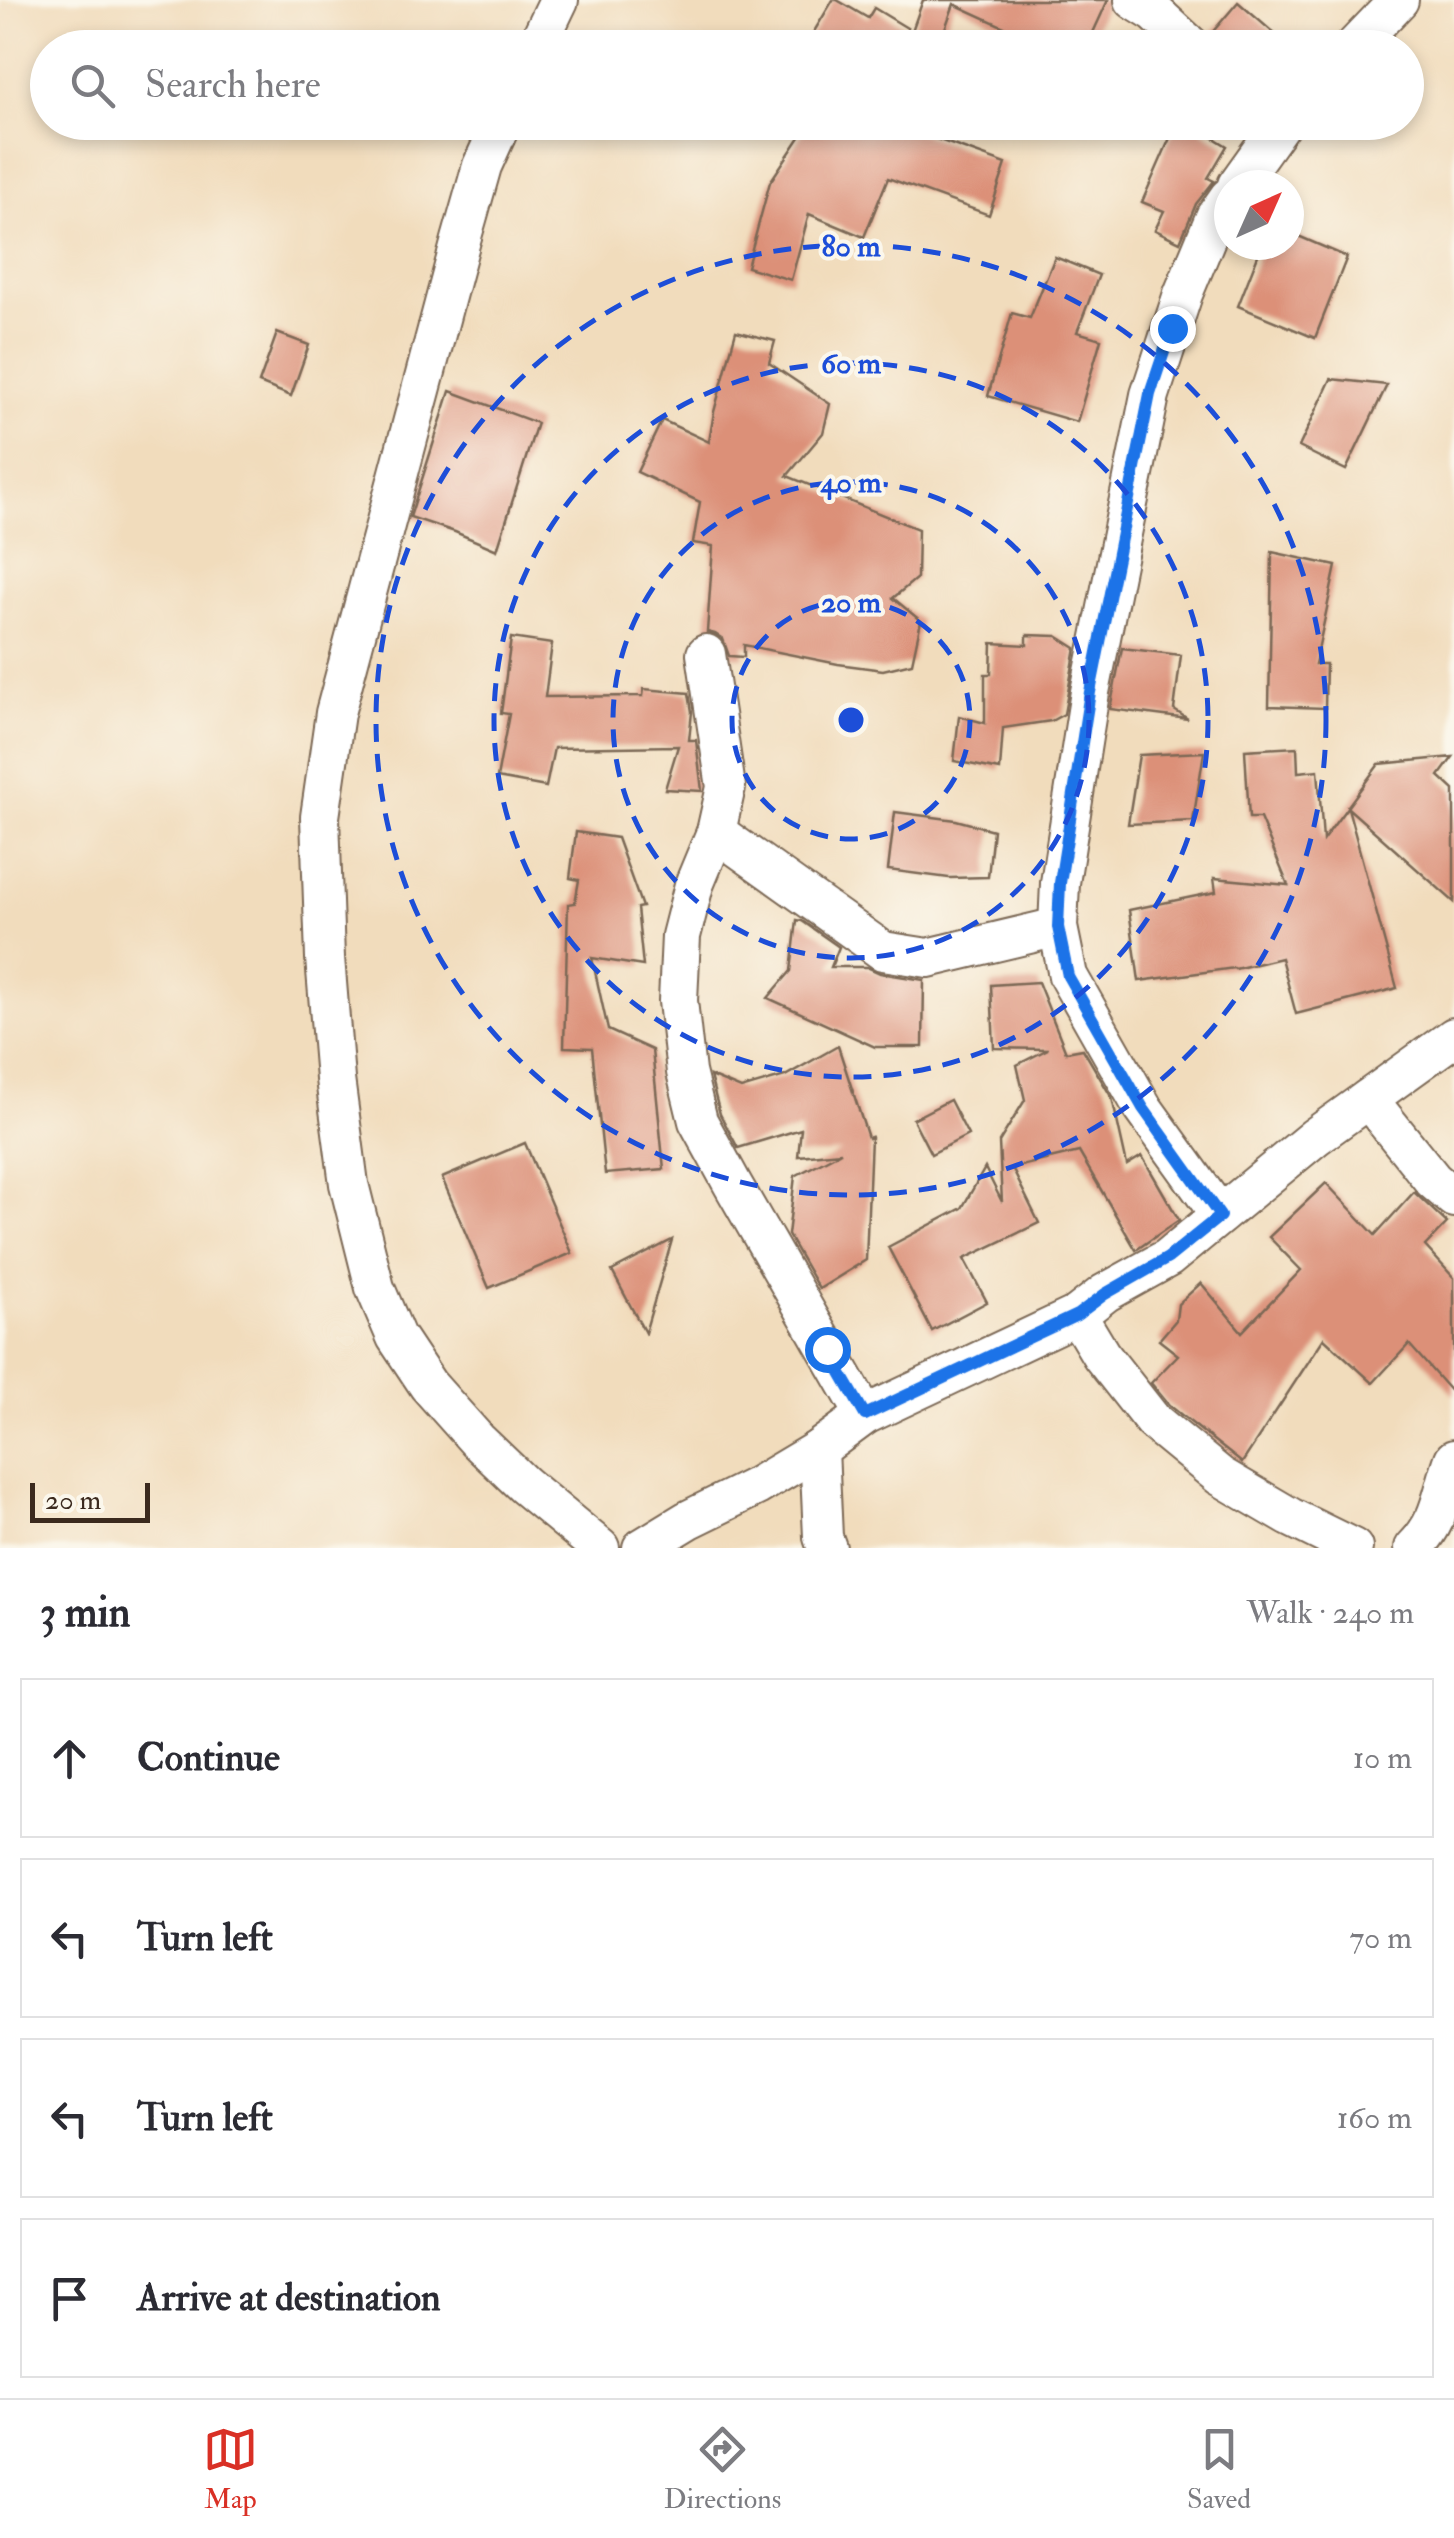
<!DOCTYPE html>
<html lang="en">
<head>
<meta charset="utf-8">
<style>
  :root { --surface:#fff; --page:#f7f7f7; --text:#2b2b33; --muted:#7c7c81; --line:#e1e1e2; --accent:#d93025 }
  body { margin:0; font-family:"IM FELL Double Pica",serif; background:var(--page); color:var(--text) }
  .compass { position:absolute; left:1214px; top:170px; width:90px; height:90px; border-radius:50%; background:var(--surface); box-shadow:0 5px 15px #0003; rotate:45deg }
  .scale { position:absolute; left:30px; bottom:25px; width:120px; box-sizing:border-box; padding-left:10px; border:5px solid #3b2a1e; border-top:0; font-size:28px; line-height:35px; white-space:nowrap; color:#3b2a1e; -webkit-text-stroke:8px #fbf7ec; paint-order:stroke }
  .stop { position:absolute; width:30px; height:30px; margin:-22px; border:8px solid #1a73e8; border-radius:50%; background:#fff }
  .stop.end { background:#1a73e8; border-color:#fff; box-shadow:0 2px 10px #0008 }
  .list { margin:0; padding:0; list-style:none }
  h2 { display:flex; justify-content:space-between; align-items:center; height:130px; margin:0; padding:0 40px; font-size:42px }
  h2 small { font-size:32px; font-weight:400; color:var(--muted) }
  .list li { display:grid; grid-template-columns:65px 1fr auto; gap:30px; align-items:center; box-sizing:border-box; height:160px; margin:0 20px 20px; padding:0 20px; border:2px solid var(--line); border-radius:0px }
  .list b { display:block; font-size:38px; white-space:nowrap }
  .list em { font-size:32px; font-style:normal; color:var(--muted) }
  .icon { flex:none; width:55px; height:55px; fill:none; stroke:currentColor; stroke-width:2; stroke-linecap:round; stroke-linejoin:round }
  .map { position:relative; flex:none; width:1454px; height:1548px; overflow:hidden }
  .search { position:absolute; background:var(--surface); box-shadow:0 5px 15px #0003; left:30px; right:30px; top:30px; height:110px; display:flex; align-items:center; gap:25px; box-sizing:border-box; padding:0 35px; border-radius:55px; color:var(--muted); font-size:38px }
  .sheet { height:850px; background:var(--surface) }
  nav { display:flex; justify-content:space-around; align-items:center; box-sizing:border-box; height:140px; border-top:2px solid var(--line); background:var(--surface); font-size:28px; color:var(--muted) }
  nav a { display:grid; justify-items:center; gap:5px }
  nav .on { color:var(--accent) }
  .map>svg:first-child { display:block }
  .building { fill:#dc9078 }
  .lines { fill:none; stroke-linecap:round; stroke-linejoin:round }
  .street-casing { stroke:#7b6855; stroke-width:42 }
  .street { stroke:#fff; stroke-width:38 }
  .route { stroke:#1a73e8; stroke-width:12 }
  .ring { fill:none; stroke:#1d4ed8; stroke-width:5; stroke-dasharray:18 12 }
  .centre { fill:#1d4ed8; stroke:#fbf7ec; stroke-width:5 }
  .ring-label { font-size:30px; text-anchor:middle; font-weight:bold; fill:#1d4ed8; stroke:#fbf7ec; stroke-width:8; stroke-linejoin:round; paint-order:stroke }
</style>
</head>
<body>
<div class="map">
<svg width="1454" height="1548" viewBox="0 0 1454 1548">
  <rect width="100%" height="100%" fill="#fbf7ec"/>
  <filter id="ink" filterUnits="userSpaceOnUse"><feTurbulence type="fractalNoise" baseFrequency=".01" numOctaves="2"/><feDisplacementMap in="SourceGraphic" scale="20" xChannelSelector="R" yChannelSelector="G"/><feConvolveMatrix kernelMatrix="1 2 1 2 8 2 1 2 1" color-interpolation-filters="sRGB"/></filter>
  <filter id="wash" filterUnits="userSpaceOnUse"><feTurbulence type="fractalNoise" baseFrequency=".0048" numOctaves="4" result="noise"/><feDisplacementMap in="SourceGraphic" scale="40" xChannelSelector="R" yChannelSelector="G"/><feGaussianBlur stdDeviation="2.25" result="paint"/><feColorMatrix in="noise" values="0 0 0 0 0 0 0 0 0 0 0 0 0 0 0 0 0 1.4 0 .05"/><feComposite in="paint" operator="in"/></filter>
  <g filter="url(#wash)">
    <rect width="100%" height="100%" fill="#f1dcbc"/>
    <g id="blocks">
      <g class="building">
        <path d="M833,0H837L868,18L874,8L912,31L923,0H1108L1086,48H1050L954,4L938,48H804Z"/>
        <path d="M1238,2L1253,15L1291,48H1215L1210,35Z"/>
        <path d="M810,122H921L917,132L1006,164L989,215L888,178L864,237L809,214L791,280L747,267L770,182Z"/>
        <path d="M1177,122H1188L1227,146L1208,178L1214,181L1196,204L1180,242L1155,230L1164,211L1142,202Z"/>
        <path d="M1289,232L1347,257L1315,338L1238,306L1262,245H1289Z"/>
        <path d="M1055,257L1099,275L1077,332L1101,339L1077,422L988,396L1012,313L1030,318Z"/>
        <path d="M736,331L775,341L769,363L830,404L823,433L787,476L918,529L917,578L893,598L921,621L912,663L883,670L838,664L744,645V657L729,656L723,639L715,634L707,632L713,546L693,543L700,502L637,472L662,420L709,442L714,412Z"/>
        <path d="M277,333L309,345L291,396L259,383Z"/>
        <path d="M1331,379L1387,385L1346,470L1299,447Z"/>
        <path d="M450,391L537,423L497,550L455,532L410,517Z"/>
        <path d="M1272,552L1336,566L1315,664H1326L1325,708L1269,706Z"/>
        <path d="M1027,635L1057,636L1076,648L1064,714L1051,721L1003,728L1000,770L954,761L959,716L985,723V674H991L992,643L1027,645Z"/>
        <path d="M511,638L552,644L545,697L643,696L644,689L689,693L692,712L689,740H696L702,791L665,789L678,746L554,748L546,787L497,778L509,714L501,713Z"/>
        <path d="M1122,648L1181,655L1174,710L1188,719L1110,709Z"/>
        <path d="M1297,747L1298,772L1318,770L1323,840L1379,764L1453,757L1439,776L1454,790V902L1348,808L1397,988L1296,1014L1281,958L1235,969L1234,968L1139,981L1129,910L1216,892L1214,878L1288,885L1260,818H1249L1245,750Z"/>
        <path d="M1204,752L1193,821L1128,824L1139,755Z"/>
        <path d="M895,812L956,820L993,830L988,877L949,878L888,870Z"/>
        <path d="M576,832L617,838L642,907L637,908L643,966L592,958L608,1030L652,1050L664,1169L605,1174L592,1048L564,1047L568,904L575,903L579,880L570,878Z"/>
        <path d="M797,920L802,921L839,947L831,967H867L880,973L924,980L923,1047H875L768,998L791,971Z"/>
        <path d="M1038,982L1066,1052L1083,1049L1112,1098L1127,1165L1142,1156L1179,1220L1136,1250L1079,1152L1012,1168L1039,1223L964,1259L987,1302L932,1331L888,1247L962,1208L985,1168L1002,1202L999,1142L1025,1100L1017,1065L1048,1049L994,1048L991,985Z"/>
        <path d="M838,1046L868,1138L871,1137L866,1260L819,1289L788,1235L795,1176L841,1152L798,1156L801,1129L738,1148L720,1114L710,1076L741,1089L785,1076Z"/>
        <path d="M950,1100L968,1135L931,1154L913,1119Z"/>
        <path d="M525,1143L572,1253L489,1288L442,1178Z"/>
        <path d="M1326,1183L1375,1235L1414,1192L1447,1223L1425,1246L1454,1278V1395L1409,1344L1373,1383L1324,1338L1242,1463L1169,1405L1151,1383L1178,1355L1159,1340L1176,1320L1178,1304L1201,1283L1242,1332L1301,1270L1269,1237Z"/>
        <path d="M672,1240L645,1333L612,1271Z"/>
      </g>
    </g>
  </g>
  <g filter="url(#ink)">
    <use href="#blocks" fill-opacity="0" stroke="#7b6855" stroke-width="2.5"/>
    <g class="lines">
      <defs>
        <g id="street">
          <path d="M1134,0L1155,13L1193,48"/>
          <path d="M536,48L559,0"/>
          <path d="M1353,48L1399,0"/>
          <path d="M502,122L482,166L461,240L335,713L320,817L325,958L335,1079L349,1184L375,1288L396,1337L428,1385L477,1440L524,1485L600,1548"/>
          <path d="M1237,185L1282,122"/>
          <path d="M706,654L726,787L716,832L694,885L681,936L678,1001L686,1072L698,1121L733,1185L865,1415"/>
          <path d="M716,832L883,951L928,958L1058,927"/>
          <path d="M1368,1099L1433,1180L1454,1198"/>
          <path d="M1220,1215L1143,1108L1068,976L1058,927L1060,883L1090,692L1150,395L1183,294L1215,217L1229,197"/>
          <path d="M1077,1315L1101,1355L1153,1421L1220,1476L1290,1517L1353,1548"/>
          <path d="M819,1449L823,1537L827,1548"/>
          <path d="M642,1548L688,1520L757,1486L819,1449L865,1415L1077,1315L1105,1293L1168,1258L1315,1137L1454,1037"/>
          <path d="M1414,1548C1442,1520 1441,1493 1454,1459"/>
        </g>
      </defs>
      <use href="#street" class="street-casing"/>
      <use href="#street" class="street"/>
    </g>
  </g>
  <g class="lines" filter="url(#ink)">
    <path class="route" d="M827,1349L865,1415L1077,1315L1105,1294L1168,1258L1220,1216L1143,1108L1068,976L1058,927L1060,883L1090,692L1150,394L1172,328"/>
  </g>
  <g class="ring">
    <circle cx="851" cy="720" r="119"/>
    <circle cx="851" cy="720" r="238"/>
    <circle cx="851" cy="720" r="357"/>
    <circle cx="851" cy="720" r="475"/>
  </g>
  <circle cx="851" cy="720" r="15" class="centre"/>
  <g class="ring-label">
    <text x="851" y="256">80 m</text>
    <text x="851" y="373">60 m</text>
    <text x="851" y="492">40 m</text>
    <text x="851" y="612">20 m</text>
  </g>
</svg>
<svg class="compass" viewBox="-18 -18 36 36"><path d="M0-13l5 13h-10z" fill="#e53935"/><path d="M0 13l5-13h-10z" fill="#7c7c81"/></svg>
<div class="scale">20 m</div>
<div class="stop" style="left:827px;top:1349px"></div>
<div class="stop end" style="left:1172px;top:328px"></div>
<div class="search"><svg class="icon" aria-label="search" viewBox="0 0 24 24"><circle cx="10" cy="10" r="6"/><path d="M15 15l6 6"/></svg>Search here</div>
</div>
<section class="sheet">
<h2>3 min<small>Walk · 240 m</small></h2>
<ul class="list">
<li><svg class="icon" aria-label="ahead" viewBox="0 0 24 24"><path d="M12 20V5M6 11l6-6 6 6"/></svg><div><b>Continue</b></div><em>10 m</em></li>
<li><svg class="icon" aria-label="left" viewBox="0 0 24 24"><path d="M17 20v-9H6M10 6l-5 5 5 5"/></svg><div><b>Turn left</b></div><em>70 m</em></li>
<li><svg class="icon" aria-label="left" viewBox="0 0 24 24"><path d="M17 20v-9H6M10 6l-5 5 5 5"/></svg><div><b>Turn left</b></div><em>160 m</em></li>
<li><svg class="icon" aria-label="arrive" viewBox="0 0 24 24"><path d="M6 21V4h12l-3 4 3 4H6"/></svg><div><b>Arrive at destination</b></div></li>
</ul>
</section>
<nav>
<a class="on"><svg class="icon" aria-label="map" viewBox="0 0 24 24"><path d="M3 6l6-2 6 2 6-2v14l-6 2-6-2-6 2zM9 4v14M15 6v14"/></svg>Map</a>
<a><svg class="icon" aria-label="directions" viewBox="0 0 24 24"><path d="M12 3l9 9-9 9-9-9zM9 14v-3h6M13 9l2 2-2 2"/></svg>Directions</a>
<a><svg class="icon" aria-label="saved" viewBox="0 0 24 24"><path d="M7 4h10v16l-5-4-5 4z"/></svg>Saved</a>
</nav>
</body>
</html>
